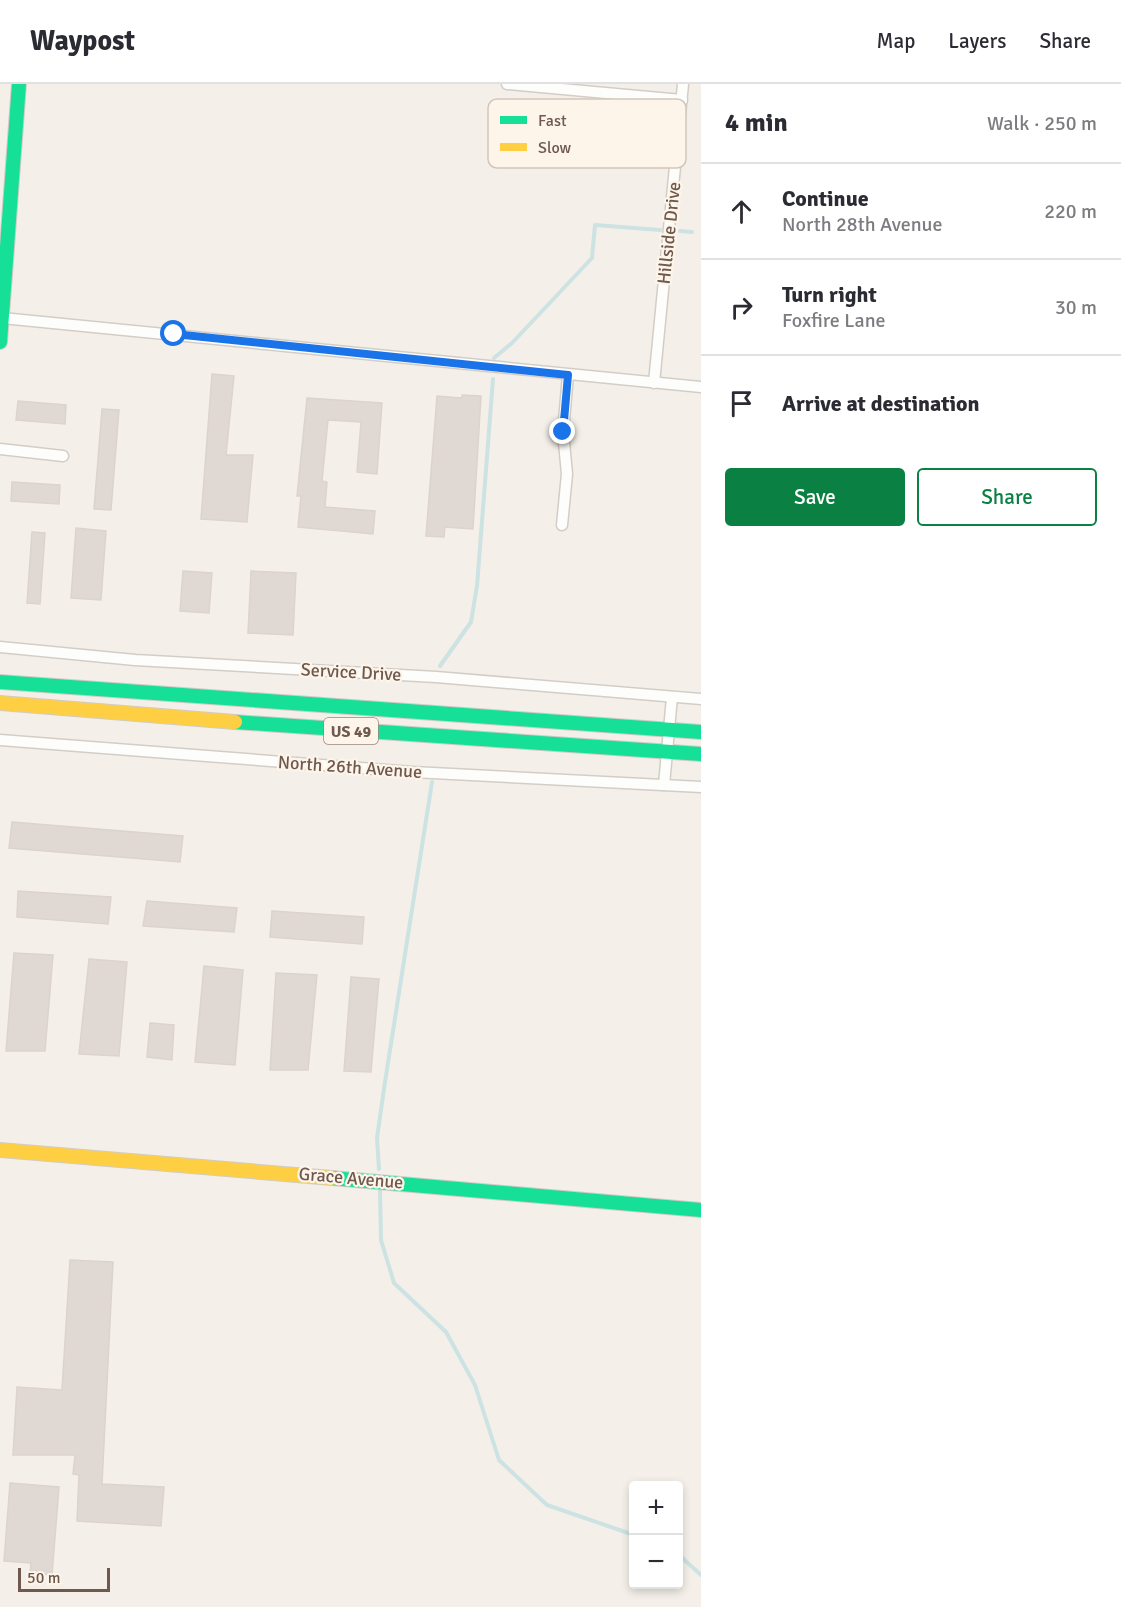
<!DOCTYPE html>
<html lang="en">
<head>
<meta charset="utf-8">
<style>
  :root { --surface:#fff; --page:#f7f7f7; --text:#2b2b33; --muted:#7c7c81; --line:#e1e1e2; --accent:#0b8043 }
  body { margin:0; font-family:Signika,sans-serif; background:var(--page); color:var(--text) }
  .controls { position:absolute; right:18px; bottom:18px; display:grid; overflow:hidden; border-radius:6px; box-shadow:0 3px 9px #0003 }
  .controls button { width:54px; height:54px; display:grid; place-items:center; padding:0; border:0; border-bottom:2px solid var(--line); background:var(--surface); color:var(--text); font:30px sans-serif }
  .scale { position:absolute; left:18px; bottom:15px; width:92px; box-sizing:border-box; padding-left:6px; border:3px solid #6f584d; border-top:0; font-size:16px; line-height:21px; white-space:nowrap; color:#6f584d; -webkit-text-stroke:4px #fdf5ea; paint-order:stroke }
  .stop { position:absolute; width:18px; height:18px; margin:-14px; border:4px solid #1a73e8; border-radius:50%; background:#fff }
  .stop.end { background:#1a73e8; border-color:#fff; box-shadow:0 2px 6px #0008 }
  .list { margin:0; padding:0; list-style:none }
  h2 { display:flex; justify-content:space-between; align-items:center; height:78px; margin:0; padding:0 24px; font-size:26px }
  h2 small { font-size:20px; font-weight:400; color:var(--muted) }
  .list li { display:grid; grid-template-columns:39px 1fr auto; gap:18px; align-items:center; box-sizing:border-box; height:96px; padding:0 24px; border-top:2px solid var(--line) }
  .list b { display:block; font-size:22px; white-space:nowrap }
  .list p { margin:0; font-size:20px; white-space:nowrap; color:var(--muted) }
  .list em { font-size:20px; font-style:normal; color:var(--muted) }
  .actions { display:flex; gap:12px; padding:18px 24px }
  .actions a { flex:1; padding:14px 0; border:2px solid var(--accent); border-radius:6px; text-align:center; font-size:21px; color:var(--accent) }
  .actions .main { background:var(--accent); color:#fff }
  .icon { flex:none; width:33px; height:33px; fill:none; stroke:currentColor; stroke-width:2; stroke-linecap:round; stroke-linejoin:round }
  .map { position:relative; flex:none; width:701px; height:1523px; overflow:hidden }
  header { display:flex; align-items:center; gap:36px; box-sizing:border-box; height:84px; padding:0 30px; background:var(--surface); border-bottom:2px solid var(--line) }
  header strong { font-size:28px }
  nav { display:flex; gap:33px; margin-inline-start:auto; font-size:21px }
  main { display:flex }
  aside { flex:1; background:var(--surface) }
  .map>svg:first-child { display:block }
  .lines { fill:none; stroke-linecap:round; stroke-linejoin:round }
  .stream { stroke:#cce2e3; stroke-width:4 }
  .building { fill:#e0d8d2; stroke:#dcd3cc; stroke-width:1.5 }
  .street-casing { stroke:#d3cdc7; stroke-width:13 }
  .fast-casing { stroke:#d2ccc5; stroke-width:16 }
  .slow-casing { stroke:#d2ccc5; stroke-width:16 }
  .street { stroke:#fdfdfc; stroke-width:10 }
  .fast { stroke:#16e098; stroke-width:14 }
  .slow { stroke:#ffcf43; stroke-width:14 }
  .route { stroke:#1a73e8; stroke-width:8 }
  .labels { text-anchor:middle; stroke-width:4.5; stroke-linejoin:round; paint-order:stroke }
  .shield { fill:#fdf5ea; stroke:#9a877c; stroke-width:1.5 }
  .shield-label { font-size:16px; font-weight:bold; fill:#6f584d }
  .street-label { font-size:18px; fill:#6f584d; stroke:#fdf5ea }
  .key { fill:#fdf5ea; stroke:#d2c6bb; stroke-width:1.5 }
  .key-label { font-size:16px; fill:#6f584d }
</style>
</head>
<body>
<header>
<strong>Waypost</strong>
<nav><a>Map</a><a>Layers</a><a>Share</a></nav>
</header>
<main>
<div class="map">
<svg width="701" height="1523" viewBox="0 0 701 1523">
  <rect width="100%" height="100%" fill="#f4f0e9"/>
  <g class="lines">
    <g class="stream">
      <path d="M680,147L692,148"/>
      <path d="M494,274L512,259L592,174L595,141L660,146"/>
      <path d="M440,582L471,538L477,502L493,295"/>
      <path d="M379,1085L377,1054L385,998L432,698"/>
      <path d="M380,1107L381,1156L394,1199L446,1248L475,1301L499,1376L547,1421L634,1451"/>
      <path d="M678,1470L701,1491"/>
    </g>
  </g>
  <g class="building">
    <path d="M212,290L234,292L226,371H253L247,438L201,435Z"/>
    <path d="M462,311L481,312L473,445L445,443L444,453L426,452L437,312L462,314Z"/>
    <path d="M307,314L382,319L377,390L357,388L361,338L328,336L322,397L327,398L325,423L375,427L373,450L298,443L301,412H297Z"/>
    <path d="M18,317L66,321L65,340L16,336Z"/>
    <path d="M102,325L119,326L111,426L94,425Z"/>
    <path d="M12,398L60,401L59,420L11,417Z"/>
    <path d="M76,444L106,447L101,516L71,514Z"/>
    <path d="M32,448L45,449L40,520L27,519Z"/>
    <path d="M183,487L212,489L209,529L180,527Z"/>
    <path d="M251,487L296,489L293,551L248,549Z"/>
    <path d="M12,738L183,752L180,778L9,764Z"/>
    <path d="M18,807L111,813L108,840L17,833Z"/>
    <path d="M147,817L237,824L234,848L143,842Z"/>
    <path d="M272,827L364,833L362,860L270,853Z"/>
    <path d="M14,869L53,871L45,967H6Z"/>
    <path d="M89,875L127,878L119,972L79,970Z"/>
    <path d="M204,882L243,886L235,981L195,978Z"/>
    <path d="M276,889L317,891L308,986H270Z"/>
    <path d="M351,893L379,895L371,988L344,987Z"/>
    <path d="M150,939L174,941L172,976L147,973Z"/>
    <path d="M70,1176L113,1178L102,1400L164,1403L161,1442L77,1437L79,1391L73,1390L75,1371H13L17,1303L62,1306Z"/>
    <path d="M10,1399L59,1403L52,1491L30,1489L31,1479L4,1477Z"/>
  </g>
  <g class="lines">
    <defs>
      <g id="street">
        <path d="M507,0L682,16"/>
        <path d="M2,234L701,303"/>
        <path d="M654,299L683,0"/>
        <path d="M0,365L63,372"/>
        <path d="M562,441L567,390L563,348L568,291"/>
        <path d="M0,563L135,576L436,593L701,615"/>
        <path d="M0,656L413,688L701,703"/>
        <path d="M664,701L672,613"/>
      </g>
      <g id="fast">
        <path d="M0,258L19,0"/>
        <path d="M0,598L701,648"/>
        <path d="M235,638L701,670"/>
        <path d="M332,1094L701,1126"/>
      </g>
      <g id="slow">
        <path d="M0,619L235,638"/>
        <path d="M0,1066L332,1094"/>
      </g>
    </defs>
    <use href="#street" class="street-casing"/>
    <use href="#fast" class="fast-casing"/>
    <use href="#slow" class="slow-casing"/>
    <use href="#street" class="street"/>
    <use href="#fast" class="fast"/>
    <use href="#slow" class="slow"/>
  </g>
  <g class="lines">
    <path class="route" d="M174,250L568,291L563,348"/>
  </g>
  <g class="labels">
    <rect class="shield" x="324" y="634" width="54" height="26" rx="4.5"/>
    <g class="shield-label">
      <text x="351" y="653">US 49</text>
    </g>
    <g class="street-label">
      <text transform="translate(669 149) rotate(-84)" y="6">Hillside Drive</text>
      <text transform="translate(351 588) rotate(3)" y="6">Service Drive</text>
      <text transform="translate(350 683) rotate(4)" y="6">North 26th Avenue</text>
      <text transform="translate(351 1094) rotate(5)" y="6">Grace Avenue</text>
    </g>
  </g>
  <rect x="488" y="15" width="198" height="69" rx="9" class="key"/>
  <rect x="500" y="32" width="27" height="8" fill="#16e098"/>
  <rect x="500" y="59" width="27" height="8" fill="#ffcf43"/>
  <g class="key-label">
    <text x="538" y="42">Fast</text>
    <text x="538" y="69">Slow</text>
  </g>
</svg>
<div class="controls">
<button>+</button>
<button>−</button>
</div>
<div class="scale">50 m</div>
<div class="stop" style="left:174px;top:250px"></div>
<div class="stop end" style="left:563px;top:348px"></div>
</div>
<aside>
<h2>4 min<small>Walk · 250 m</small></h2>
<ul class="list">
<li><svg class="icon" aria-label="ahead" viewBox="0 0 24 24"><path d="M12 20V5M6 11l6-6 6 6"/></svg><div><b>Continue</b><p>North 28th Avenue</p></div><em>220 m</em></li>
<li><svg class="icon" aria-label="right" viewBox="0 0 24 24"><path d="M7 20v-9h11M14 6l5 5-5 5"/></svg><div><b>Turn right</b><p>Foxfire Lane</p></div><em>30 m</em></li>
<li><svg class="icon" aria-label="arrive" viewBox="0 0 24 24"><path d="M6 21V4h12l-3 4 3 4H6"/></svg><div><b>Arrive at destination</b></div></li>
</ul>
<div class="actions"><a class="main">Save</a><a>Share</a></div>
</aside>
</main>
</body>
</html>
